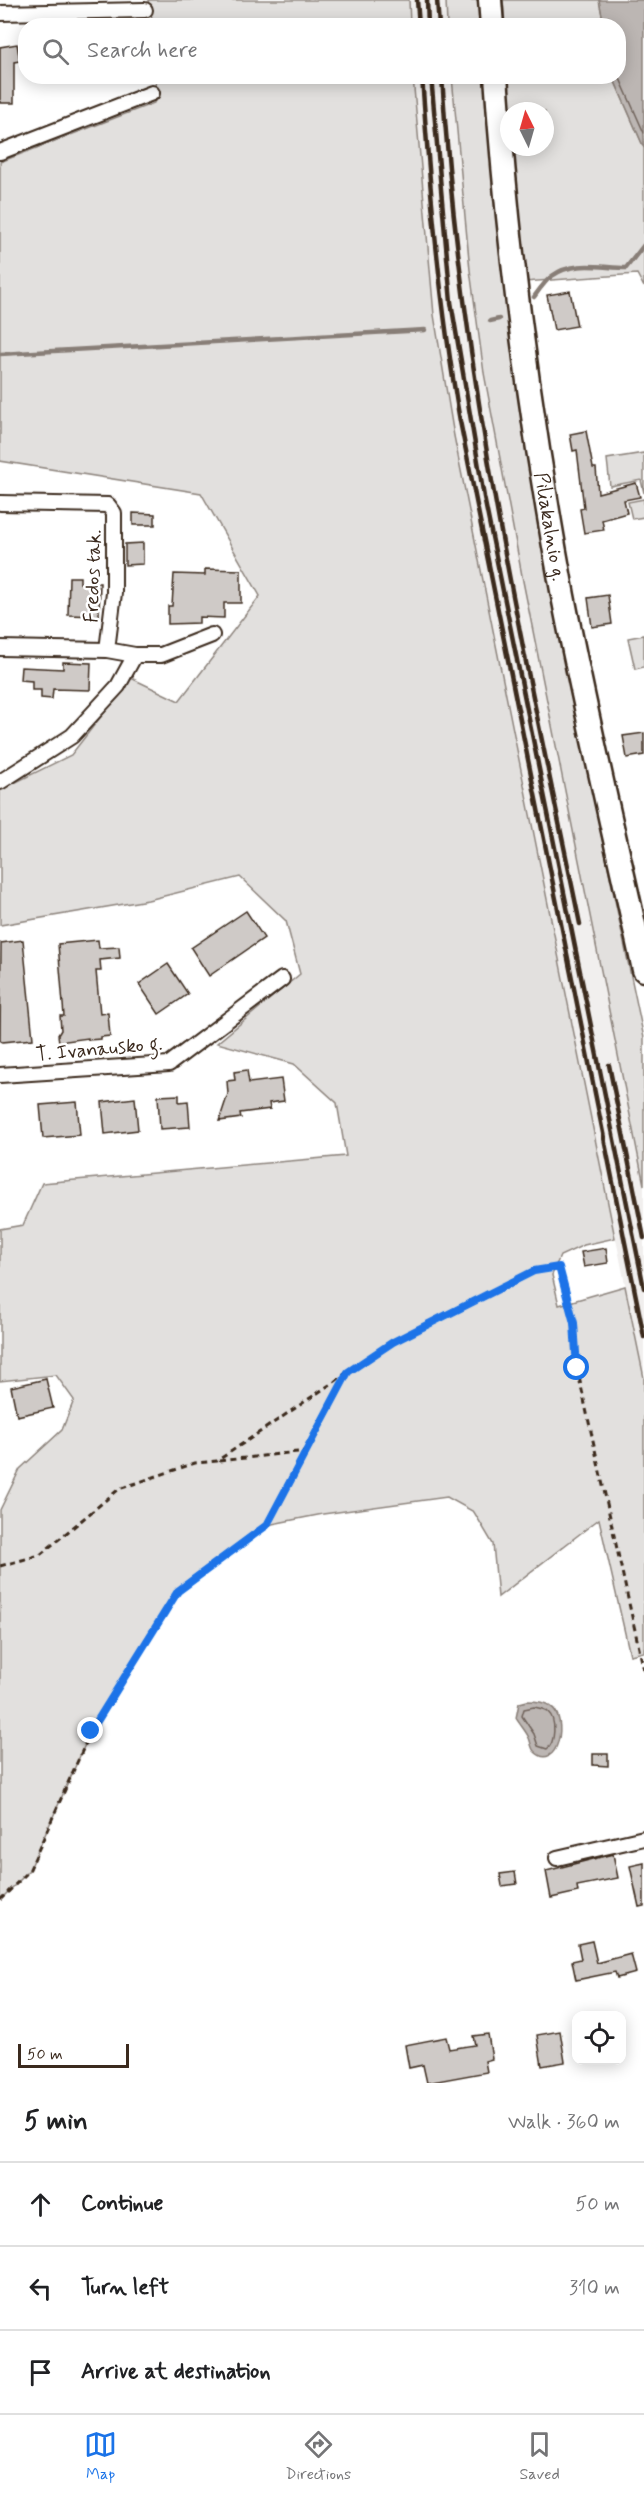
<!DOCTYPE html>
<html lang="en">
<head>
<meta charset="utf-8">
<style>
  :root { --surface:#fff; --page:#f2f2f2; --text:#202124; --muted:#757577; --line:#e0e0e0; --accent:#1a73e8 }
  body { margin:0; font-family:Mynerve,sans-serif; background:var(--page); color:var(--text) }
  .controls { position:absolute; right:18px; bottom:18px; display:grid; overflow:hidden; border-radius:12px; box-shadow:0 3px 15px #0003 }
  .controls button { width:54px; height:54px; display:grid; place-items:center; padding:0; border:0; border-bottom:2px solid var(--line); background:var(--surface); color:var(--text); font:30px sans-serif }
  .compass { position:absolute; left:500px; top:102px; width:54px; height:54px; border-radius:50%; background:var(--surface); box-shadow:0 3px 15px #0003; rotate:355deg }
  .scale { position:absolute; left:18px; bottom:15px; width:111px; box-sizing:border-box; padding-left:6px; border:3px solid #3b2a1e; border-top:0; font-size:16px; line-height:21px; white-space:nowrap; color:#3b2a1e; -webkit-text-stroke:4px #fff; paint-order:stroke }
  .stop { position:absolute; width:18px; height:18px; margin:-14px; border:4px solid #1a73e8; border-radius:50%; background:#fff }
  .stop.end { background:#1a73e8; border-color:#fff; box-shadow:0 2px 6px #0008 }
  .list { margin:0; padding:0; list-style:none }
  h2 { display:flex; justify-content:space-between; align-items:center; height:78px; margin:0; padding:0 24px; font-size:26px }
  h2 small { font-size:20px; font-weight:400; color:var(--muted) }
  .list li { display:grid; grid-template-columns:39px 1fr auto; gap:18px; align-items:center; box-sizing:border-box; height:84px; padding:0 24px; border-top:2px solid var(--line) }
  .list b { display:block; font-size:22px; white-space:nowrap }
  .list em { font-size:20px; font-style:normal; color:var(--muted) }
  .icon { flex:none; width:33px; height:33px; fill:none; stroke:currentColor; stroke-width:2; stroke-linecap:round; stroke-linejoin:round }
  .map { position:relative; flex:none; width:644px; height:2083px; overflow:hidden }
  .search { position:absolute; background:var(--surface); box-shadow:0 3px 15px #0003; left:18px; right:18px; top:18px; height:66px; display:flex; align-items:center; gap:15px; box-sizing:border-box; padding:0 21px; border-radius:24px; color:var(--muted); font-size:22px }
  .sheet { height:330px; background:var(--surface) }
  nav { display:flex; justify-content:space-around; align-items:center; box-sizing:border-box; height:84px; border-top:2px solid var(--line); background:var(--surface); font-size:16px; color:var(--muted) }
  nav a { display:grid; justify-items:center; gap:3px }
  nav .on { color:var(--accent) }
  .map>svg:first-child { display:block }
  .built { fill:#f1efee }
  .green { fill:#e2e0de; stroke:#8e857e; stroke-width:1.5 }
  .water { fill:#bcb6b3; stroke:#887e77; stroke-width:1.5 }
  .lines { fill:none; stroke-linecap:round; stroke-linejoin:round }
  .shore { stroke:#6f625a; stroke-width:1.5 }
  .stream { stroke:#887e77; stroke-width:4.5 }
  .building { fill:#cfcac7; stroke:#3b2a1e; stroke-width:1.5 }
  .street-casing { stroke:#3b2a1e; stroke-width:18 }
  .primary-casing { stroke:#3b2a1e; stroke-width:27 }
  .path { stroke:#3b2a1e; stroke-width:3; stroke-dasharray:6 4.5; stroke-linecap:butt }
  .street { stroke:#fff; stroke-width:14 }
  .primary { stroke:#fff; stroke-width:22 }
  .rail { stroke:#3b2a1e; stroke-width:4.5 }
  .route { stroke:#1a73e8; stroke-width:8 }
  .labels { text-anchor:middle; stroke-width:5; stroke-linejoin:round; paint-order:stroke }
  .street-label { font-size:20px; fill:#3b2a1e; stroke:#fff }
</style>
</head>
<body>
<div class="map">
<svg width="644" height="2083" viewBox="0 0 644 2083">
  <rect width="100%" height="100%" fill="#fff"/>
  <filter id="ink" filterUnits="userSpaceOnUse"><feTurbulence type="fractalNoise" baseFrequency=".0167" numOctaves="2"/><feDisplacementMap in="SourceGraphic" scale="12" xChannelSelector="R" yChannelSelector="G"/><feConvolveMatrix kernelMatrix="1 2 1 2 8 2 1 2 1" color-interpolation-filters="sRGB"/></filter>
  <g filter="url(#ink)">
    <g class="built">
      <path d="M409,0H446L447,25H410Z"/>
      <path d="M413,77H452L470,270L484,373L523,581L644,1185V1378L454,436L434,315Z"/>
    </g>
    <g class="green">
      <path d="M148,0H409L410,25H153Z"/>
      <path d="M446,0H482L484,25H447Z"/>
      <path d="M503,0H599L604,25H505Z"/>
      <path d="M156,77H413L434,315L454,436L615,1238L584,1245L560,1256L552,1275L559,1305L625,1286L644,1378V1652L630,1655L599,1519L498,1597L493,1544L474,1512L447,1497L323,1514L267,1525L178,1591L91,1731L29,1871L0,1900V1510L20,1469L62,1430L74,1400L56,1375L0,1381V1229L23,1225L42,1183L346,1156L337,1103L294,1064L217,1043L300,974L286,921L240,877L148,900L0,925V790L71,755L131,678L179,701L260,596L201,493L0,461V162L154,103Z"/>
      <path d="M452,77H487L493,182L539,528L560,639L644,1038V1185L523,581L484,373L470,270Z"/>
      <path d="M508,77H613L644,148V287L637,274L524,282L512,147H545V111H510Z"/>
      <path d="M644,453V493L641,480L610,486L607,459Z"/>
      <path d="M644,499V517L632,519L628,502Z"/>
      <path d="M644,635V667L635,669L628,638Z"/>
    </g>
    <g class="water">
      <path d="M599,0H644V148L613,77L618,76V26L604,25Z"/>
      <path d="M527,1701C534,1701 545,1702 550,1706C570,1717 557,1775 534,1751C531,1748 531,1742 529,1738C526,1731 520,1725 516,1718L519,1703Z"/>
    </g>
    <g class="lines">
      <g class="shore">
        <path d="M618,74L644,133"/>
        <path d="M534,1707C538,1708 545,1709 548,1712C557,1720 555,1743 547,1749L538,1746L534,1734L522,1716L524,1709Z"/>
      </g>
      <g class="stream">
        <path d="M534,297C539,290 545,281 552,276C573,260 602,268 626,268L644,245"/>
        <path d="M490,321L499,319"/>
        <path d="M0,354L425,330"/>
      </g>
    </g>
    <g class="building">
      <path d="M17,44L20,61L14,62V103H0V47Z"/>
      <path d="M570,291L577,326L554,330L547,295Z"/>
      <path d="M586,431L593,468H596L598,493L636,483L640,497L624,500L627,513L602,520L604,530L584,533L580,509L584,508L577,450L573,451L570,434Z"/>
      <path d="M133,513L155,514V525H133Z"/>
      <path d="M143,543V564L125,565V544Z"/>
      <path d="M205,569L241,570V603H224V618L199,617V623L168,624V606H172L174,574L205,575Z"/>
      <path d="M69,577H80V583H100L99,616L68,615Z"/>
      <path d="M608,595L612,624L592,627L588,598Z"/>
      <path d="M63,662L91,663L90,690L53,689L52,699L41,698V690H32V681L20,680L21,667L63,669Z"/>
      <path d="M644,733V755L627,758L623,736Z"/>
      <path d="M246,911L264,938L209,976L191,948Z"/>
      <path d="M23,940L33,1039L2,1042L0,1041L1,943Z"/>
      <path d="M98,940L99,948L119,947L120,958L100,960L101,971H96L100,1014L108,1013L110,1036L101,1037V1039L88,1040V1038L59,1042L58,1035L61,1030L60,1016H64L58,944Z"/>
      <path d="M168,964L188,994L159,1014L139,984Z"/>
      <path d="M247,1070L249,1083L281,1079L284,1101L269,1103L270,1109L240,1113L241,1118L219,1121L228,1094L227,1081L235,1080L234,1072Z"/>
      <path d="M179,1095V1102L188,1101L190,1127L160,1129L158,1096Z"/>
      <path d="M135,1098L138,1130L105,1134L102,1102Z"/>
      <path d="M77,1102L80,1135L43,1138L40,1105Z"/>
      <path d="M606,1248L608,1263L584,1267L581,1252Z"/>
      <path d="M46,1379L53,1408L17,1416L11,1387Z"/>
      <path d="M593,1754H608V1766L593,1765Z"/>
      <path d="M613,1854L618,1878L577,1886L578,1892L551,1898L546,1871Z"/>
      <path d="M644,1863V1906L639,1907L630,1866Z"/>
      <path d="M515,1872L517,1884L502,1886L500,1874Z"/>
      <path d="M592,1941L597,1963L631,1954L636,1973L617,1978L615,1972L576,1980L572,1961L581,1959L578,1944Z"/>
      <path d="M560,2031L565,2062L542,2066L537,2035Z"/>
      <path d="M488,2034L492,2059L485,2061L487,2072L427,2083L423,2065L409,2068L405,2045L446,2037L449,2049L475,2045L473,2036Z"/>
    </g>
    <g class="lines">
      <defs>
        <g id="street">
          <path d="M0,13L145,10"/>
          <path d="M0,152L152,93"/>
          <path d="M0,503L108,505L114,513V593L107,650"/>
          <path d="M0,648L107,650L135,655H161L212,635"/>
          <path d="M0,782L72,736L118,686L135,655"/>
          <path d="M0,1075L169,1064L282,979"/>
          <path d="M557,1858L644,1838"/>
        </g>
        <g id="primary">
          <path d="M490,0L492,26"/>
          <path id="s1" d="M496,76C508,251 531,424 563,596C587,721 617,846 644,970"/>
        </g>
      </defs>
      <use href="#street" class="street-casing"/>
      <use href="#primary" class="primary-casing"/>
      <g class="path">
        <path d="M219,1461L306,1451"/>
        <path d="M0,1566L40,1555L119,1489L195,1463L217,1461L393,1342L534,1271L559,1267L574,1323L577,1368L644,1671"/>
        <path d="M0,1900L29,1871L91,1731L178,1591L267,1525L347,1374"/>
      </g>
      <use href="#street" class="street"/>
      <use href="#primary" class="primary"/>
      <g class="rail">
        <path d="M417,0L419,26"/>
        <path d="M427,0L428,26"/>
        <path d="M437,0L439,26"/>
        <path d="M422,76C430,192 440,307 460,421L644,1337"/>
        <path d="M431,76L451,302L484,497L644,1288"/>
        <path d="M442,76C459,363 522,643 580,924"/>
        <path d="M609,1065L644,1238"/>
      </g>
    </g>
  </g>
  <g class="lines" filter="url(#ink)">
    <path class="route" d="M91,1731L178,1591L267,1525L348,1372L393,1342L534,1271L559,1267L574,1323L577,1368"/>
  </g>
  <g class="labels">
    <g class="street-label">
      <text dy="7" stroke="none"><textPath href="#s1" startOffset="454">Piliakalnio g.</textPath></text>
      <text transform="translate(92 576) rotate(-88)" y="7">Fredos tak.</text>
      <text transform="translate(99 1048) rotate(-5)" y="7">T. Ivanausko g.</text>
    </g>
  </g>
</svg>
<div class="controls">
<button><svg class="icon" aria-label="locate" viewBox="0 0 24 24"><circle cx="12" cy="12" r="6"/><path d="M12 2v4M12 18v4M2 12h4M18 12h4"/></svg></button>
</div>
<svg class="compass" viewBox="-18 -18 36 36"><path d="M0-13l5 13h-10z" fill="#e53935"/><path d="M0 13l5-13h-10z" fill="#757577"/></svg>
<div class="scale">50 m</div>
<div class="stop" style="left:577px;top:1368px"></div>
<div class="stop end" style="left:91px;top:1731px"></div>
<div class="search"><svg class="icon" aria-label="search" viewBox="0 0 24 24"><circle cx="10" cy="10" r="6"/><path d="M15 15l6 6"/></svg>Search here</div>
</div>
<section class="sheet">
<h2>5 min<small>Walk · 360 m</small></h2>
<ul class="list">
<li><svg class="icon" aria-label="ahead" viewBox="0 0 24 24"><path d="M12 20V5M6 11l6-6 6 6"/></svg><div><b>Continue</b></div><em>50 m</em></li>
<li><svg class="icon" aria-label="left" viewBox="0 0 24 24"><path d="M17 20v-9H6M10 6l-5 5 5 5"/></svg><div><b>Turn left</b></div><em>310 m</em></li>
<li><svg class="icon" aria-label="arrive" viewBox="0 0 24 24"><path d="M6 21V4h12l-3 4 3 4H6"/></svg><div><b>Arrive at destination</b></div></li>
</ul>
</section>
<nav>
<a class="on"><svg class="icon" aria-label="map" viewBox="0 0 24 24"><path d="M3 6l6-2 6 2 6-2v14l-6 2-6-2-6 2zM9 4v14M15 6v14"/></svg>Map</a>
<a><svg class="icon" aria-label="directions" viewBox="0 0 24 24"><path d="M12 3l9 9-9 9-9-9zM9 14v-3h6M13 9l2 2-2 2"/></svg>Directions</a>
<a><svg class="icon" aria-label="saved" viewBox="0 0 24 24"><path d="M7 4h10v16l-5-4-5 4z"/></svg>Saved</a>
</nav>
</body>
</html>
